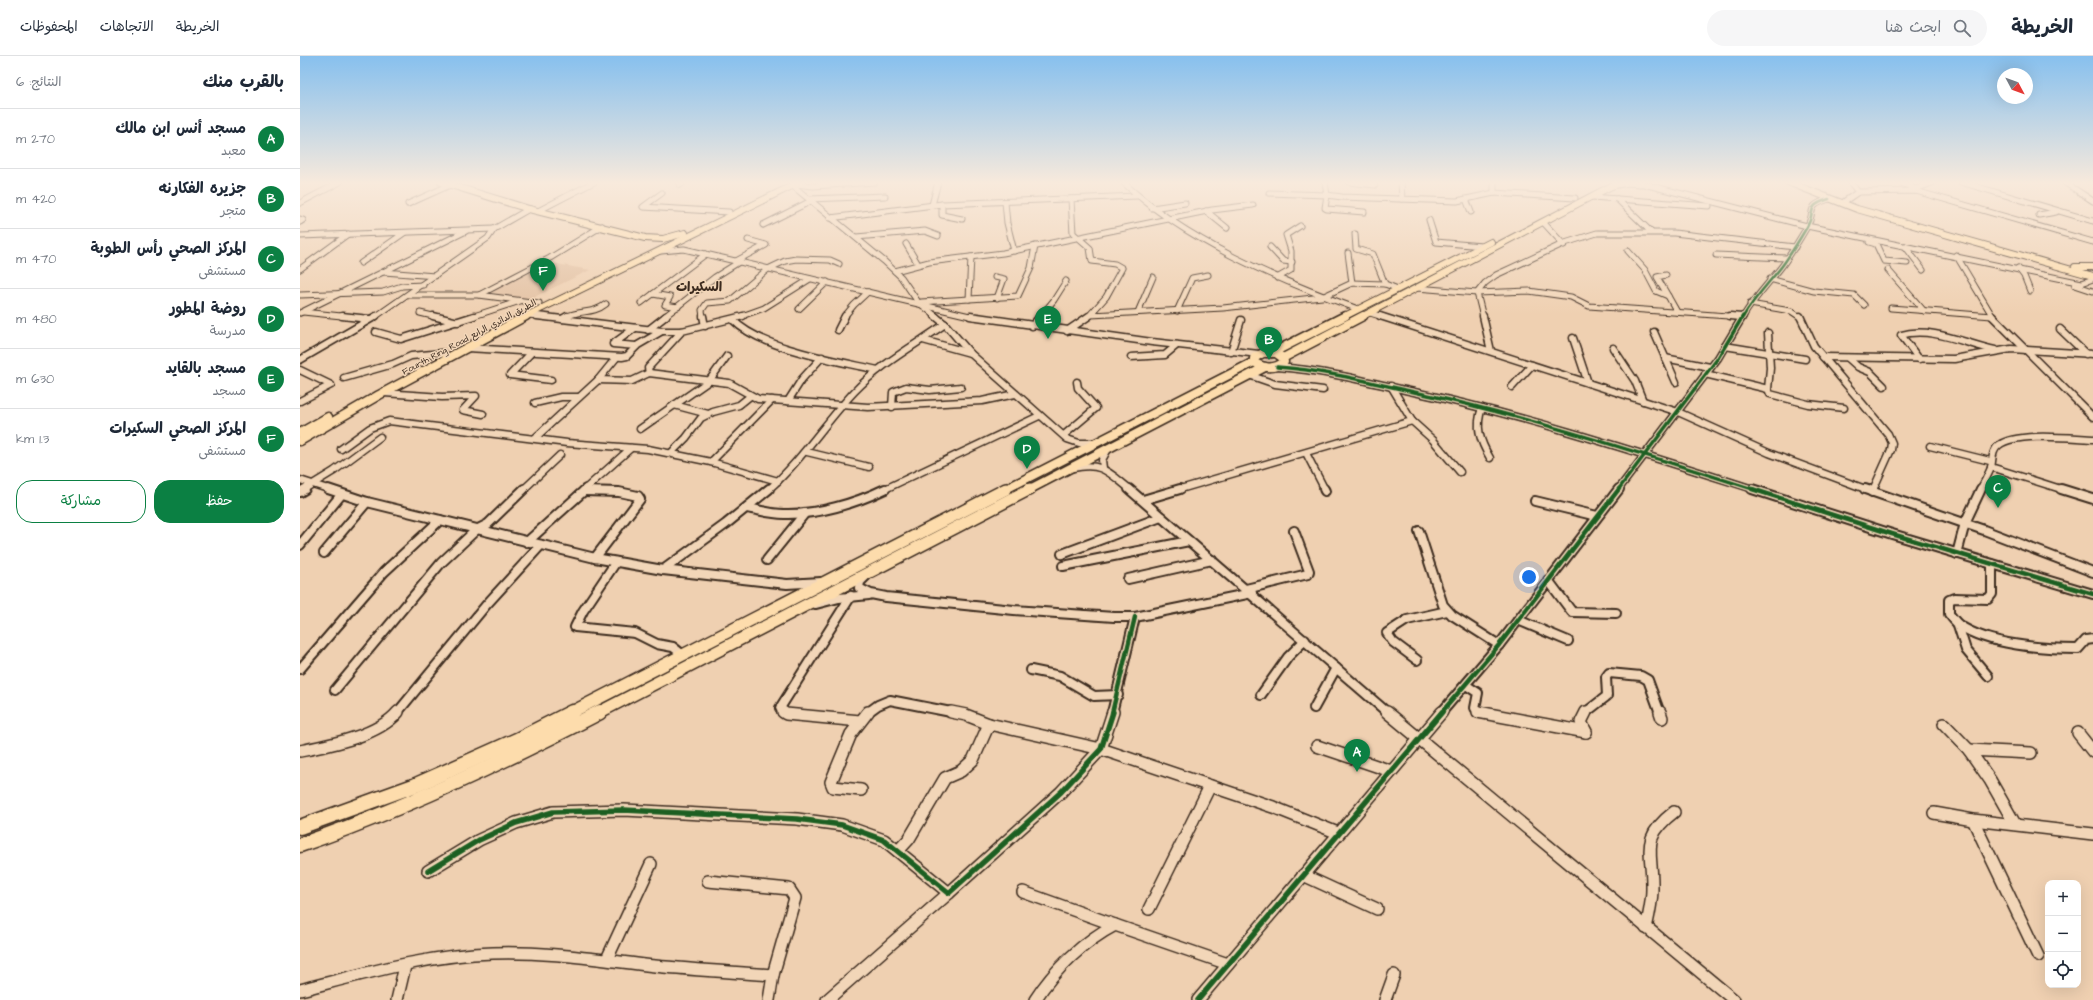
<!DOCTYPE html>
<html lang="ar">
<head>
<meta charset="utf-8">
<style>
  :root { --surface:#fff; --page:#f6f6f7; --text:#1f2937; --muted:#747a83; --line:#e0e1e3; --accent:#0b8043 }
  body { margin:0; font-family:"Architects Daughter","Playpen Sans Arabic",sans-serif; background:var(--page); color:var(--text); direction:rtl }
  .controls { position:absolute; right:12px; bottom:12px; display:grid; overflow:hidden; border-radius:8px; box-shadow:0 4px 16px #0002 }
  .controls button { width:36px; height:36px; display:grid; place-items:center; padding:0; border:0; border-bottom:1px solid var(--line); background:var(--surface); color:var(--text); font:20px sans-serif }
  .compass { position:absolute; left:1697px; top:12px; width:36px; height:36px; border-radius:50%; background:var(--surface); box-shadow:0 4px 16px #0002; rotate:131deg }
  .you { position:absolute; left:1229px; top:521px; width:14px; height:14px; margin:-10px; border:3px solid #fff; border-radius:50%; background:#1a73e8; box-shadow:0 0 0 6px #1a73e833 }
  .badge { display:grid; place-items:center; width:26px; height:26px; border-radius:50%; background:var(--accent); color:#fff; font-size:13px; font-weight:700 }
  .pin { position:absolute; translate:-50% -33px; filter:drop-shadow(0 1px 2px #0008) }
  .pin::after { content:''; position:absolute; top:21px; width:14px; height:12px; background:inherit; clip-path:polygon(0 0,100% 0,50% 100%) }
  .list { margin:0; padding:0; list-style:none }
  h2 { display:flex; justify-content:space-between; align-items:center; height:52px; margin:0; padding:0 16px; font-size:17px }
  h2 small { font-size:13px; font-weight:400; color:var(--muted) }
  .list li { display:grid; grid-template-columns:26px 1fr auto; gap:12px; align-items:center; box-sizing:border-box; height:60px; padding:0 16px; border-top:1px solid var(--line) }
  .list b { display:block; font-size:15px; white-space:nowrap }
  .list p { margin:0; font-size:13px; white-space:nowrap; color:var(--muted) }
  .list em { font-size:13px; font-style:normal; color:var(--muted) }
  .actions { display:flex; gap:8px; padding:12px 16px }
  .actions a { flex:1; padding:9px 0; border:1px solid var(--accent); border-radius:16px; text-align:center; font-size:14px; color:var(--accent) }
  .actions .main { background:var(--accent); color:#fff }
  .icon { flex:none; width:22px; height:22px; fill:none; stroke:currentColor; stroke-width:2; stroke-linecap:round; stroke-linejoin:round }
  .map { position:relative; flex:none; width:1793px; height:944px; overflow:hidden; direction:ltr }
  header { display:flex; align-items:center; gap:24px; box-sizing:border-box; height:56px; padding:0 20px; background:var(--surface); border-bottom:1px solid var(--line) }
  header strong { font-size:19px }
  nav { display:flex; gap:22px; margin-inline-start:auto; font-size:14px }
  .search { width:280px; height:36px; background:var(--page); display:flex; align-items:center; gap:10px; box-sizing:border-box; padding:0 14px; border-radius:22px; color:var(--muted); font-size:15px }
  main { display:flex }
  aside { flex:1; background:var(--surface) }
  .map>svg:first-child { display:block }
  .built { fill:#e3c1a2 }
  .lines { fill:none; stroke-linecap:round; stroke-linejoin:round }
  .minor-far3-casing { stroke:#3b2a1e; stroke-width:7 }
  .minor-far2-casing { stroke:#3b2a1e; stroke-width:9 }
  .minor-far1-casing { stroke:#3b2a1e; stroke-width:12 }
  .minor-casing { stroke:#3b2a1e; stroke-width:14 }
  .major-far3-casing { stroke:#3b2a1e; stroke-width:8 }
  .major-far2-casing { stroke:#3b2a1e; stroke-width:11 }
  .major-far1-casing { stroke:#3b2a1e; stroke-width:14 }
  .major-casing { stroke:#3b2a1e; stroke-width:17 }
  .minor-far3 { stroke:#f2d6b8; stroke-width:5 }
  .minor-far2 { stroke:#f2d6b8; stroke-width:6 }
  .minor-far1 { stroke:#f2d6b8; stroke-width:8 }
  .minor { stroke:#f2d6b8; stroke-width:11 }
  .major-far3 { stroke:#fddcac; stroke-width:6 }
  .major-far2 { stroke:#fddcac; stroke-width:8 }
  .major-far1 { stroke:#fddcac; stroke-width:11 }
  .major { stroke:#fddcac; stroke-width:14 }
  .cycleway-far3-casing { stroke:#f2d6b8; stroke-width:4 }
  .cycleway-far2-casing { stroke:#f2d6b8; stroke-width:5.5 }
  .cycleway-far1-casing { stroke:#f2d6b8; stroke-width:7 }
  .cycleway-casing { stroke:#f2d6b8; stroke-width:8 }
  .cycleway-far3 { stroke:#1b5e20; stroke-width:2.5 }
  .cycleway-far2 { stroke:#1b5e20; stroke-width:3.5 }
  .cycleway-far1 { stroke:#1b5e20; stroke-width:4.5 }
  .cycleway { stroke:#1b5e20; stroke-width:5.5 }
  .labels { text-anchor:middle; stroke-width:3; stroke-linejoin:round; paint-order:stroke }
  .far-street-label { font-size:9px; fill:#3b2a1e; stroke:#f2d6b8 }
  .far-district-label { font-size:13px; font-weight:bold; fill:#3b2a1e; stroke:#f2d6b8 }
</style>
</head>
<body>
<header>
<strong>الخريطة</strong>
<div class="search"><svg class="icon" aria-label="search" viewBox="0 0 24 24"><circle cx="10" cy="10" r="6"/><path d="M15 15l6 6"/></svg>ابحث هنا</div>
<nav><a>الخريطة</a><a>الاتجاهات</a><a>المحفوظات</a></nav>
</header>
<main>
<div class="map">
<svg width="1793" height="944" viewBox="0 0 1793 944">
  <rect width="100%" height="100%" fill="#efd0b1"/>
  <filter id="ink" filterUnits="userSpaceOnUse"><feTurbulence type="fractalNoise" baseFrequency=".025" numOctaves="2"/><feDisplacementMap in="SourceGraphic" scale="8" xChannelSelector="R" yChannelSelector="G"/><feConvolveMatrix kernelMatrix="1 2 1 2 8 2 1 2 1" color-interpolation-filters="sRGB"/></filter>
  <g filter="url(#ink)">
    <path class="built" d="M251,207L290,214L228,244L189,236Z"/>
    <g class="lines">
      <defs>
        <g id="minor-far3">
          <path d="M823,126C885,185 978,224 1058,253"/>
          <path d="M1025,126L1027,139L1042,141L1157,145L1194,137L1275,142"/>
          <path d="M1049,126L1075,129"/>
          <path d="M1101,126L1102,143"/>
          <path d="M1194,126V137"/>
          <path d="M1336,126L1507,170L1782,227L1793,223"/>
          <path d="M1550,126L1558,136"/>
          <path d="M1599,126L1616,133"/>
          <path d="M1661,126L1793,165"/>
          <path d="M1764,126L1793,145"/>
          <path d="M496,128L513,130L575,126"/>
          <path d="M380,129L384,126"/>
          <path d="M493,130L584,205L601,221L618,246L637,261"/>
          <path d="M1312,130L1328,127L1340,128"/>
          <path d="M1616,135V133L1634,126"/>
          <path d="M362,137L343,151L429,156"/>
          <path d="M969,137L1027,139L1025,152L1027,153L1064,156"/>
          <path d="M1292,141L1409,150"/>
          <path d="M509,143L585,140"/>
          <path d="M771,143L773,177L790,192L792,205L815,208L822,212L806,241L788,261"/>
          <path d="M1166,143L1171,156"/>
          <path d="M1317,143L1351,176"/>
          <path d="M1545,145L1558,136L1616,135L1793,186"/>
          <path d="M705,146L707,167L714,195"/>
          <path d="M0,147L40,126"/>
          <path d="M108,148L150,129"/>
          <path d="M642,148V159L662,163"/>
          <path d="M632,149L638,126"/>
          <path d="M852,152L885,147"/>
          <path d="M238,155L294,126"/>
          <path d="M906,155L927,172"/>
          <path d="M1739,159L1756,156"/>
          <path d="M530,162L642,148L837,140"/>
          <path d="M0,163L3,164L0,166"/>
          <path d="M1129,164L1136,186L1182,190"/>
          <path d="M1243,166L1264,189"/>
          <path d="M463,169L511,145"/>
          <path d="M1055,178L1056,193L1073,198L1085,228"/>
          <path d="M0,180L194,173"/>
          <path d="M556,181L625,175L638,180"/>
          <path d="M1569,186L1576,188L1584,205L1607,207"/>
          <path d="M606,188L618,208"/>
          <path d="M1605,190L1623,214"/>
          <path d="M970,191L983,205L992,206"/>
          <path d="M361,195L384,193L674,261"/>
          <path d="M1328,195L1345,214L1356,235L1368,240L1377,256"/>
          <path d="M1048,197L1052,227"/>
          <path d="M1416,199L1487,202"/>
          <path d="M1656,199L1693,261"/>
          <path d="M436,205L466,189L448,184"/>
          <path d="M61,207L104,177"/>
          <path d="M1718,212L1724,220L1730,235"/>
          <path d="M0,213L48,178"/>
          <path d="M1588,214L1624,255"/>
          <path d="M595,215L629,206L703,197L912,154L953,149"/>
          <path d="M84,216L135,220"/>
          <path d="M1366,219L1357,221L1368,240"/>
          <path d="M695,221L704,223L697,242"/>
          <path d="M977,222L991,214V195L986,179L1000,170"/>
          <path d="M1470,223L1514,235L1554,239L1564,249"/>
          <path d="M1775,229L1793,235"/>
          <path d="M1117,232L1177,237L1229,235L1271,241L1289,250L1442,261"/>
          <path d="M353,238L370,241L365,249L378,251"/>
          <path d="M0,239L83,236L102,230L123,229"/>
          <path d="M110,239H179L239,247"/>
          <path d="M179,239L250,202L302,170"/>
          <path d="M669,243L671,201"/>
          <path d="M621,246L718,240L731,212L735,190"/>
          <path d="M341,247L406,198"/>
          <path d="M1450,248L1491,255L1500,261"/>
          <path d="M1591,252L1692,260"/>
          <path d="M499,253L527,226"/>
          <path d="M877,255L892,222L908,219"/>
          <path d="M3,256L51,261"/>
          <path d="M838,256L853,221"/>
          <path d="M0,257L166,175"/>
          <path d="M120,257L137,261"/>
          <path d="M1070,257L1083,261"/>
          <path d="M228,259L246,261"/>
          <path d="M791,259L923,252L1022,241L1052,227L1085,228L1098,233"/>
          <path d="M75,261L188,182L194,173L229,153"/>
          <path d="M171,261L220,245"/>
          <path d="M265,261C281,253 292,259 306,248"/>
          <path d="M364,261L415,221L439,206"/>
          <path d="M403,261L402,254L407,247L430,245L468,213L485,205L496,203L530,204L539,208"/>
          <path d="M439,261L464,252L510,223"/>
          <path d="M544,261L554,249L568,236"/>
          <path d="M740,261L754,244L766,225"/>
          <path d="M1183,261L1177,237L1185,227L1196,219L1265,187L1297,177H1374L1495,191"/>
          <path d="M1443,261C1454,242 1469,227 1482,210C1491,198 1499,184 1507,171C1517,154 1504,151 1529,143"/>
        </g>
        <g id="minor-far2">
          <path d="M42,260L69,263"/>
          <path d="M133,260L158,266"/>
          <path d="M237,260L362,275H382L443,260"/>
          <path d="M403,260L405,270"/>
          <path d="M635,260L645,268L670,297L767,383L779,387H796"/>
          <path d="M670,260L852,286L959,298"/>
          <path d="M1080,260L1378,356L1469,397L1568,434"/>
          <path d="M1183,260L1191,295"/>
          <path d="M1430,260L1442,261"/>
          <path d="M1500,260L1514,290L1588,378L1592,387L1591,394L1573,434"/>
          <path d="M1692,260L1793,361"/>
          <path d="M262,263L267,260"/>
          <path d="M433,264C461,293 538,305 578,314"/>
          <path d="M732,270L740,260"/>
          <path d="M335,272L313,288L336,290"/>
          <path d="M1760,273L1786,298"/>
          <path d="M348,274L366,260"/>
          <path d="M538,274L545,260"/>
          <path d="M767,275L789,260"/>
          <path d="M76,276L101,283L174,260"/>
          <path d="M1354,276L1376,326"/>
          <path d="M1468,277L1470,312L1468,333L1470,338L1508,348L1544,352"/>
          <path d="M1273,282L1288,327"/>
          <path d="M623,284L670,297"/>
          <path d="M1425,290L1505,303"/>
          <path d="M167,292L322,301L327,300L338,289L362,275"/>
          <path d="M1313,292L1335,325L1343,345"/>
          <path d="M232,296L210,319L251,324"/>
          <path d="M931,296L941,264"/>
          <path d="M831,301L865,299L877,289"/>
          <path d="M1523,301L1654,303L1711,293L1793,298"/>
          <path d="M1365,302L1410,311"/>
          <path d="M1548,302L1558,311L1570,316L1584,330"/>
          <path d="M1619,303L1601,279C1631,270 1666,288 1695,294"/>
          <path d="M0,304L76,260"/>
          <path d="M977,311C1020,314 1062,324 1105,334C1224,359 1340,397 1456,434"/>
          <path d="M0,314L31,329L0,345"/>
          <path d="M349,317L348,312L382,275"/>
          <path d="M1405,318L1468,333"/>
          <path d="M949,319L975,328L1023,334"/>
          <path d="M44,322L93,308L111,300L143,297"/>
          <path d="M298,324L332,325L349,317L429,327L458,343L568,351L682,345L715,338"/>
          <path d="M1212,331L1232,309"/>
          <path d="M84,337L142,341L176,340L163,354L183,358"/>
          <path d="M488,345L502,323L522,301"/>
          <path d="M235,347L261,341H279"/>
          <path d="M374,349L408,358"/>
          <path d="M592,351L593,336L606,331L630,334L661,331"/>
          <path d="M1182,352C1175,371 1180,385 1190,402"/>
          <path d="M1112,365L1133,384L1160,416"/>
          <path d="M340,373L409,325L427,300"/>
          <path d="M764,379L796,352L778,332L777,326"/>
          <path d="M235,382L298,324L316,302"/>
          <path d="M1630,390L1690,405"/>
          <path d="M41,393L70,372L89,365L267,387L348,393L411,406L478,425"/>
          <path d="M507,396L569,411"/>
          <path d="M371,397L386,382L401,362L413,356L439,349L449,341"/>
          <path d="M1006,397L1025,434"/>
          <path d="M411,406L472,344"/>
          <path d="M1691,411L1764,434"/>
          <path d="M773,412C803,406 808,416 831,434"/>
          <path d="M803,412L802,404L808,393"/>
          <path d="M0,424L31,434"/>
          <path d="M3,434L34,415L80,381"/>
          <path d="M223,434L260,399"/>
          <path d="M284,434L331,392"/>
          <path d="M468,434C501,405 524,368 554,336C580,308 614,290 645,268"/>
          <path d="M583,434L739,360"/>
          <path d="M877,434L1112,365L1091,330"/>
          <path d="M1318,434L1418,302L1443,260"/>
          <path d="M1680,434C1684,427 1688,419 1691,412C1693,404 1691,395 1699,389C1716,376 1771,382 1793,383"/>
        </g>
        <g id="minor-far1">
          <path d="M28,433L67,446L295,502L363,514L487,528L521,526"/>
          <path d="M829,433L1088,657"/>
          <path d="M1024,433L1025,435"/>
          <path d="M1452,433L1592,478L1793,538"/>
          <path d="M1565,433L1684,474L1793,516"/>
          <path d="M1761,433L1793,443"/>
          <path d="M284,435L319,436L338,440L340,443L295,502"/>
          <path d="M0,436L5,433"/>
          <path d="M1572,436L1573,433"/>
          <path d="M843,444L880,433"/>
          <path d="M1235,445L1297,460"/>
          <path d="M447,452C459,454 472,458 484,458C517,459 556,447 585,433"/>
          <path d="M1119,475L1143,549L1152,559L1199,589"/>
          <path d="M227,486L286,433"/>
          <path d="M0,489L41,439"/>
          <path d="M24,497L67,446"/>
          <path d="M762,498L861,461"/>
          <path d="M1657,498L1665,467L1681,433"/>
          <path d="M467,504L505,457"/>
          <path d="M316,506L283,555L275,571L335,577L357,588L373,591L383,599"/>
          <path d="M1692,508V538L1688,543L1654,542L1649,544V558C1652,561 1655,566 1659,569C1688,589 1744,593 1778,593L1786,584L1793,583"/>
          <path d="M763,510L889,485"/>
          <path d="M363,514L426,468L469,433"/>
          <path d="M567,519L560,526L559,532L571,538L586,541L714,554L814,561H835L952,537"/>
          <path d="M828,523L912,504"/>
          <path d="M1248,524L1272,556L1316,557"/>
          <path d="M946,533L1008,518L1009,515L994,475"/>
          <path d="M516,548L539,542L569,539"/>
          <path d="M1218,564L1268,585"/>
          <path d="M1658,569L1666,594L1688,620"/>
          <path d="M1117,604L1093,586L1087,577L1107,564L1147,555"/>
          <path d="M0,613L84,516L140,464"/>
          <path d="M731,614L760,620L794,640L818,639"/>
          <path d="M1166,629L1178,637L1175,652L1179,657"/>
          <path d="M35,634L141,507L176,474L188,468L224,433"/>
          <path d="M961,639L988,601L1005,584"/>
          <path d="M1014,652L1036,612"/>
          <path d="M97,657L187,548L241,489"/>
          <path d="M484,657L480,652L551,540"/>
          <path d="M567,657L578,649L590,644L656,657"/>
          <path d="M812,657L835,561"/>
          <path d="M1141,657L1199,589L1319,433"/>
          <path d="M1285,657L1307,640L1306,621L1309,617L1341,620L1348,624L1360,657"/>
        </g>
        <g id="minor">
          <path d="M483,656L486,658L560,665"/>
          <path d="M651,656L666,659L689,668L801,693L973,751L1038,777"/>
          <path d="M1087,656L1434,944"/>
          <path d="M1178,656L1286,676"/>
          <path d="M1286,656L1281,666L1286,676"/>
          <path d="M1360,656L1362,662"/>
          <path d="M1644,668L1669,694L1690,724L1715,768"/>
          <path d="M1778,677L1793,696"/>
          <path d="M1017,690L1091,715"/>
          <path d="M1669,694L1731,697"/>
          <path d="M0,695C30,689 78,680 98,656"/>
          <path d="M561,734L533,731L531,726L551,678L568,656"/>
          <path d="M1634,757L1673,764L1793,778"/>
          <path d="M1673,764L1738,900"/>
          <path d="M598,795L609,783L645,722L661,715L673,704L689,668"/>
          <path d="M128,815L179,784L216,767L253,756L324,754L497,763L542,769L584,784L649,837L761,736L801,693L813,656"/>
          <path d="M1003,819L1077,853"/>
          <path d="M408,825L489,833L495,842L473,919L469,944"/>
          <path d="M723,836L815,869"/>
          <path d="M849,853L910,730"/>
          <path d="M1346,872C1349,859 1352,846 1352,833C1353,795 1339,783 1374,756"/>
          <path d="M307,903L351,808"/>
          <path d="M0,934C63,918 127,899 193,897C247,895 301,904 355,910C394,914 434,916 473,919"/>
          <path d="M97,944L105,910"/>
          <path d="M527,944L649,837"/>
          <path d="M735,944C754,914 784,885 815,869L928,908"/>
          <path d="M898,944L1142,656"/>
          <path d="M1085,944L1094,919"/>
        </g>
        <g id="major-far3">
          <path d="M141,126L229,153L345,182L363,183L385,177"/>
          <path d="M1488,126L1557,153L1793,220"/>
          <path d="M1775,211H1793"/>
          <path d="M224,261L500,126"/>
          <path d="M1043,261L1191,186"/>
          <path d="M1061,261L1319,126"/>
        </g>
        <g id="major-far2">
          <path d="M963,297H976L983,302L984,306C975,313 964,313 954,306V302Z"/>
          <path d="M972,297L1045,260"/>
          <path d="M983,302L1063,260"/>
          <path d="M0,377L28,361"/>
          <path d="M0,385L79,339L226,260"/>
          <path d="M704,434L954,306"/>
          <path d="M728,434L965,311"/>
        </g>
        <g id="major-far1">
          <path d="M270,657L706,433"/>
          <path d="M298,657L730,433"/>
        </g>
        <g id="major">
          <path d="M0,771L116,729L217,684L272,656"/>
          <path d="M0,789C104,753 202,707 300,656"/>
        </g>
      </defs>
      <use href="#minor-far3" class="minor-far3-casing"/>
      <use href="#minor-far2" class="minor-far2-casing"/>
      <use href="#minor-far1" class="minor-far1-casing"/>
      <use href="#minor" class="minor-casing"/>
      <use href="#major-far3" class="major-far3-casing"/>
      <use href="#major-far2" class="major-far2-casing"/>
      <use href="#major-far1" class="major-far1-casing"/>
      <use href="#major" class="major-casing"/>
      <use href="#minor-far3" class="minor-far3"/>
      <use href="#minor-far2" class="minor-far2"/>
      <use href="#minor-far1" class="minor-far1"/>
      <use href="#minor" class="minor"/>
      <use href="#major-far3" class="major-far3"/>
      <use href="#major-far2" class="major-far2"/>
      <use href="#major-far1" class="major-far1"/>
      <use href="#major" class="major"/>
      <defs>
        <path id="cycleway-far3" d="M1443,261C1454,242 1469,227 1482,210C1491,198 1499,184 1507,171C1517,154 1504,151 1529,143"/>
        <g id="cycleway-far2">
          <path d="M977,311C1020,314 1062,324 1105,334C1224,359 1340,397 1456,434"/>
          <path d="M1318,434L1418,302L1443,260"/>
        </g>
        <g id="cycleway-far1">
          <path d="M1452,433L1592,478L1793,538"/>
          <path d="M812,657L835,561"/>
          <path d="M1141,657L1199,589L1319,433"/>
        </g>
        <g id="cycleway">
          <path d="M128,815L179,784L216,767L253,756L324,754L497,763L542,769L584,784L649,837L761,736L801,693L813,656"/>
          <path d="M898,944L1142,656"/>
        </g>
      </defs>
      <use href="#cycleway-far3" class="cycleway-far3-casing"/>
      <use href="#cycleway-far2" class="cycleway-far2-casing"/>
      <use href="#cycleway-far1" class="cycleway-far1-casing"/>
      <use href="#cycleway" class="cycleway-casing"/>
      <use href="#cycleway-far3" class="cycleway-far3"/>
      <use href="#cycleway-far2" class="cycleway-far2"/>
      <use href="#cycleway-far1" class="cycleway-far1"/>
      <use href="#cycleway" class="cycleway"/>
    </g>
  </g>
  <linearGradient id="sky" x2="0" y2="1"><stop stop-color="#87c0ee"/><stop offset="0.49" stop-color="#f8eadc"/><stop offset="1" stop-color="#f8eadc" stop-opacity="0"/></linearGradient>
  <rect width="1793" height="259" fill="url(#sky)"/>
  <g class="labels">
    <g class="far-street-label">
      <text transform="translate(169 281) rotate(-28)" y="3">Fourth Ring Road الطريق الدائري الرابع</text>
    </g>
    <g class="far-district-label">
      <text x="399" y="235">السكيرات</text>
    </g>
  </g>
</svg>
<div class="controls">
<button>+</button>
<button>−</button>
<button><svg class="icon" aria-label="locate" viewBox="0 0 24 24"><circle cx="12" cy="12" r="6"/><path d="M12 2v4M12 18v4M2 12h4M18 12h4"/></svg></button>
</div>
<svg class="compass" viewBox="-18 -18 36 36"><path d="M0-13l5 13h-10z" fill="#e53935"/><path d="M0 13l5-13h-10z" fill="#747a83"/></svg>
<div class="you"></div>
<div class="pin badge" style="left:1057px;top:716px">A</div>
<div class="pin badge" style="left:969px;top:304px">B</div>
<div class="pin badge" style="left:1698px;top:452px">C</div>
<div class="pin badge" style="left:727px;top:413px">D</div>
<div class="pin badge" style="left:748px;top:283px">E</div>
<div class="pin badge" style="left:243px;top:235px">F</div>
</div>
<aside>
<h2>بالقرب منك<small>النتائج: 6</small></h2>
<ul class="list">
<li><span class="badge">A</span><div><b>مسجد أنس ابن مالك</b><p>معبد</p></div><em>270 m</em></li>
<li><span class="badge">B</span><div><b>جزيره الفكارنه</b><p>متجر</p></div><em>420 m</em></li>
<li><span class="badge">C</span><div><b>المركز الصحي رأس الطوبة</b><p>مستشفى</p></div><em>470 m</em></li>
<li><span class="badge">D</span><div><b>روضة المطور</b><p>مدرسة</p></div><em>480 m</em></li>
<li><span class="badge">E</span><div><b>مسجد بالقايد</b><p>مسجد</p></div><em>630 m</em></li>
<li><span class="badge">F</span><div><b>المركز الصحي السكيرات</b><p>مستشفى</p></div><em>1.3 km</em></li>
</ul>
<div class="actions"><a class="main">حفظ</a><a>مشاركة</a></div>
</aside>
</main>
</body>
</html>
